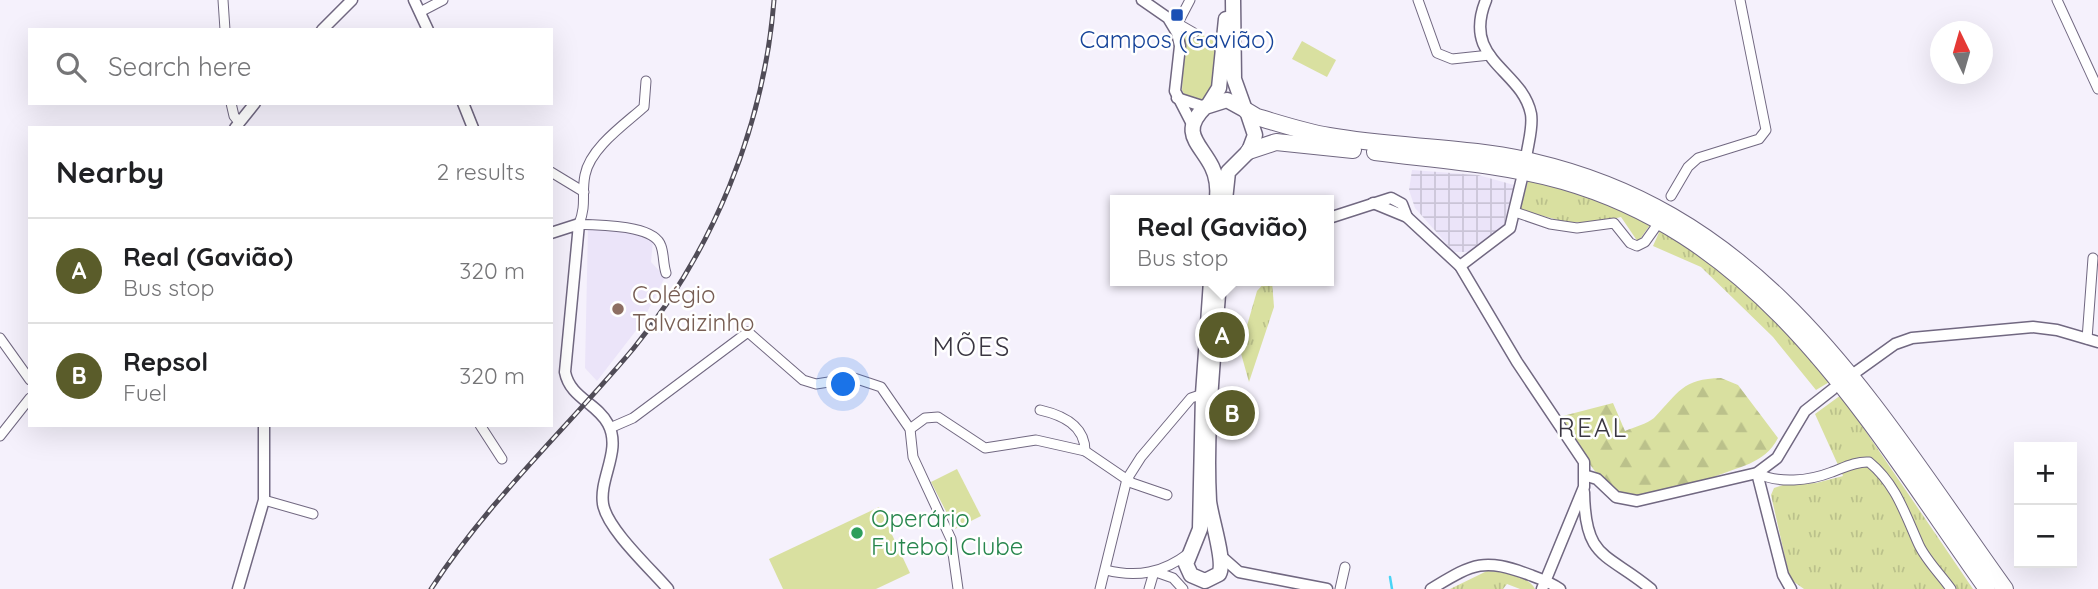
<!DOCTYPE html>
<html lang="en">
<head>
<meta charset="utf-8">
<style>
  :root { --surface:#fff; --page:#f6f6f6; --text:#202124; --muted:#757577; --line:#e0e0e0; --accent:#5a5c2a }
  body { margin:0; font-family:Quicksand,sans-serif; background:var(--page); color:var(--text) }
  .controls { position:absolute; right:21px; bottom:21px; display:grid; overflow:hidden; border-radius:0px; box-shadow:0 7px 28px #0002 }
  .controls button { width:63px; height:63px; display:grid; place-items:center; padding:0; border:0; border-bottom:2px solid var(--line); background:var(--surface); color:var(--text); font:35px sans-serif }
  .compass { position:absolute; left:1930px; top:21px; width:63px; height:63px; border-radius:50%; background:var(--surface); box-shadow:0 7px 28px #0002; rotate:355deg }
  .you { position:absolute; left:844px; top:385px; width:24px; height:24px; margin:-18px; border:5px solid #fff; border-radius:50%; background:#1a73e8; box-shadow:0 0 0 10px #1a73e833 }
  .badge { display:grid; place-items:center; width:46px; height:46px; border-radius:50%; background:var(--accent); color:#fff; font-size:23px; font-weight:700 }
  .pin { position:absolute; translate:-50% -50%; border:4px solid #fff; box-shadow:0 2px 7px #0006 }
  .popup { position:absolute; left:1110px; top:195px; width:224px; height:91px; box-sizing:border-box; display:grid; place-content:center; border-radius:0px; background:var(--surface); filter:drop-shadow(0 2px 5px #0005); font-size:23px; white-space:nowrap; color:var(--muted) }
  .popup b { font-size:26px; color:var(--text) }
  .popup::after { content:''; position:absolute; left:50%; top:100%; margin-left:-14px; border:14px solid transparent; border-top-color:var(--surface) }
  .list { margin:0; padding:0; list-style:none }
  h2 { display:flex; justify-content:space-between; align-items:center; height:91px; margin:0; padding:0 28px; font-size:30px }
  h2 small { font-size:23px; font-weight:400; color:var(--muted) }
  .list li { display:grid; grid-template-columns:46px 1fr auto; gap:21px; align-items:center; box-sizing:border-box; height:105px; padding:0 28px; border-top:2px solid var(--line) }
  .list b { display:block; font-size:26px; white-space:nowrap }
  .list p { margin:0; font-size:23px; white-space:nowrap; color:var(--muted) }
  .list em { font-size:23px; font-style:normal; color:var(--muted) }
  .icon { flex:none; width:38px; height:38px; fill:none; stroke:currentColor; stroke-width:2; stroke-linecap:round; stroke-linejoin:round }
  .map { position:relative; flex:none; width:2098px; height:589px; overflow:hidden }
  .search { position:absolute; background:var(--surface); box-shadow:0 7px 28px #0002; left:28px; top:28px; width:525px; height:77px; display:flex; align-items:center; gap:18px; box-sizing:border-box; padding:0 24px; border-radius:0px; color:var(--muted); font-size:26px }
  .panel { position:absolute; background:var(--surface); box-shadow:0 7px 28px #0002; left:28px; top:126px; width:525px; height:301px; border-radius:0px }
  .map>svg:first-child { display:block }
  .built { fill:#ebe4f9 }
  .industrial { fill:url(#industrial-grid) }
  .grass { fill:url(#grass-tufts) }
  .forest { fill:url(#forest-firs) }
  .garden { fill:#d9e0a0 }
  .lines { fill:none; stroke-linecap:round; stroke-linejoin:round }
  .stream { stroke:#49d4f5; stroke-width:2.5 }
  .minor-casing { stroke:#716881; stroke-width:11 }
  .tertiary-casing { stroke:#716881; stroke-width:13 }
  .primary-casing { stroke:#716881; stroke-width:17 }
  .trunk-casing { stroke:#716881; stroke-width:18 }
  .minor { stroke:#fff; stroke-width:9 }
  .tertiary { stroke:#fff; stroke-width:10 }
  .primary { stroke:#fff; stroke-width:14 }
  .trunk { stroke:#fff; stroke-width:16 }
  .rail-casing { stroke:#504c57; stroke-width:5 }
  .rail { stroke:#fff; stroke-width:2.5; stroke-dasharray:8; stroke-linecap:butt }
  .transit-dot { fill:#1a4fb4; stroke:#fff; stroke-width:2.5 }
  .education-dot { fill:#8d6e63; stroke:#fff; stroke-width:2.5 }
  .leisure-dot { fill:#2e9e5b; stroke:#fff; stroke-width:2.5 }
  .labels { text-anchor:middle; stroke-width:5; stroke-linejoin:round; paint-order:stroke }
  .transit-label { font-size:24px; fill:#164399; stroke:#fff }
  .education-label { font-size:24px; fill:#785e54; stroke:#fff; text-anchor:start }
  .leisure-label { font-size:24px; fill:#27864d; stroke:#fff; text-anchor:start }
  .neighbourhood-label { font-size:26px; letter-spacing:2px; fill:#3a3641; stroke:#fff }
</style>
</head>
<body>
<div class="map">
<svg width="2098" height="589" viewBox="0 0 2098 589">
  <defs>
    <pattern id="industrial-grid" width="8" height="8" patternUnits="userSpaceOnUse" patternTransform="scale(1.75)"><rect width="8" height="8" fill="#ebe4f9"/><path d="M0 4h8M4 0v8" fill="none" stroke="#cac4d7"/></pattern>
    <pattern id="grass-tufts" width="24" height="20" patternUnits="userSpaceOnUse" patternTransform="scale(1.75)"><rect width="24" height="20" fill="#d9e0a0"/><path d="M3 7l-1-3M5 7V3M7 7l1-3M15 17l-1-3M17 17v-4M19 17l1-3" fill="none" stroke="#bbc18b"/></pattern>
    <pattern id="forest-firs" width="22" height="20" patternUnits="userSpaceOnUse" patternTransform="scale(1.75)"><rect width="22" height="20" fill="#d9e0a0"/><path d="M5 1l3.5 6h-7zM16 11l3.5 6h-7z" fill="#bbc18b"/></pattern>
  </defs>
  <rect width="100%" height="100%" fill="#f5f1fc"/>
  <path class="built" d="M588,228L640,233L653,241L651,262L665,277L641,324L597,381L585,368Z"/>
  <path class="industrial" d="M1412,170L1478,175L1514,185L1503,229L1474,252H1454L1415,208L1409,190Z"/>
  <g class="grass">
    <path d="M1528,181L1560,184L1652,222L1638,242L1621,217L1597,223L1566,222L1520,210Z"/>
    <path d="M1661,228L1759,298L1831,381L1816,390L1773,337L1701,267L1653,246Z"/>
    <path d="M1266,281H1272L1274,307L1249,382L1240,350L1257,291Z"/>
    <path d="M1841,395L1973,589H1804L1790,579L1771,495L1774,488L1783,485L1816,483L1843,476L1815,414Z"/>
    <path d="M1487,571C1501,571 1529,576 1535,589H1520L1507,584L1503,589H1450Z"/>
  </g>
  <path class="forest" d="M1721,378L1738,385L1778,438C1764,465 1738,466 1712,478L1711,481C1688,486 1653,497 1630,496C1602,494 1574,439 1559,417L1613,403L1625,431C1634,427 1647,424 1654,418C1679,392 1682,379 1721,378Z"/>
  <g class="garden">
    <path d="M1185,33L1195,40L1199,33L1217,43L1214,89L1199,103L1186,98L1182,90Z"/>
    <path d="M1302,41L1336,60L1327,77L1292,59Z"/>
    <path d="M957,469L981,516L955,529L931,482Z"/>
    <path d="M879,507L910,573L876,589H783L769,559Z"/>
  </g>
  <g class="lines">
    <path class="stream" d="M1390,577L1392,589"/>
    <defs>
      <g id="minor">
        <path d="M223,0L225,30"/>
        <path d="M1418,0L1437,53L1452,59L1490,55"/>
        <path d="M2057,0L2098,89"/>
        <path d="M420,12L443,0"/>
        <path d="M1168,18L1194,33"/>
        <path d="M1179,21L1190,0"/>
        <path d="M646,81L644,107C625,124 590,148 585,175C581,195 587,203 579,224C600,226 654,224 661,246C664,254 663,264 666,273"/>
        <path d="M231,103L234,116L239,122"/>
        <path d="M551,172L584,192"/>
        <path d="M1671,196L1688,167L1698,158L1759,139L1766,130L1740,0"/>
        <path d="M1515,212L1550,224L1577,228L1614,223L1630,243L1637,246L1645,242L1655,228"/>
        <path d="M0,338L30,380"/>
        <path d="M2087,339L2093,258"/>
        <path d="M1040,410C1062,415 1085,425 1085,451"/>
        <path d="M480,425L502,459"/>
        <path d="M610,428L633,418L748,332L803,380L816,384L854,378L881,387L910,429L913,457L951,539L958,589"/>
        <path d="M910,429L925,418L938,417L985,448L1036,440L1085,451L1132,483L1167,495"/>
        <path d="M0,436L30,398"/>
        <path d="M1757,473C1778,484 1809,481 1832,472C1843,468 1856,461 1869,462C1896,484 1905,514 1919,545C1926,560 1941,575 1951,589"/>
        <path d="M264,500L313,514"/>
        <path d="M1106,570C1137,578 1163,573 1189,553"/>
        <path d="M1156,572L1173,578L1183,589"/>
        <path d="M1100,589L1127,479L1141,457L1191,398L1203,394"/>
        <path d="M1149,589L1154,572"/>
        <path d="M1340,589L1345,567"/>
      </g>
      <g id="tertiary">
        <path d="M414,0L428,30"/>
        <path d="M1142,0L1168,18L1177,33L1180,46L1175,91L1193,126"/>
        <path d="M1486,0C1461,61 1522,69 1531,114C1533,126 1529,140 1527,152"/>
        <path d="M322,30L352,0"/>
        <path d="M1177,98L1205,107"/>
        <path d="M463,103L473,128"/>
        <path d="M235,128L255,103"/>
        <path d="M1373,203L1407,217L1460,266L1517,362L1584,462V487L1542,589"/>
        <path d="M1329,218L1391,198L1402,204L1407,217"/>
        <path d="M551,233L579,224L565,372C570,398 597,403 608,424C622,450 599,478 603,504C607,529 651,569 668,589"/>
        <path d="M1460,266L1510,228L1522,178"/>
        <path d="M1856,372L1895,344L1912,338L2033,327L2057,330L2098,342"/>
        <path d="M1757,473L1783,575L1791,589"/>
        <path d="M1587,476L1597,479L1616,497L1637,501L1757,473L1777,458L1805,411L1833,389"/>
        <path d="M1584,492C1585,560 1606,552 1651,589"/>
        <path d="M1222,557L1239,572L1327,589"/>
        <path d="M238,589L264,500V425"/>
        <path d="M1431,589C1473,564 1482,557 1530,575C1541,579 1550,582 1560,589"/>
      </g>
      <g id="primary">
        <path d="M1233,0L1234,79L1244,107"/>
        <path d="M1209,104L1219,88L1226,19"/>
        <path d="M1217,200C1218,189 1217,177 1212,167C1200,143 1179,133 1205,107L1227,100L1247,111L1255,135L1249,151L1228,172L1225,200"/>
        <path d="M1211,281L1203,394L1200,529L1186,564L1191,575L1205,581L1219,574C1226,562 1211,519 1209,501C1205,428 1214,353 1219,281"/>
      </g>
      <g id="trunk">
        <path d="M1247,111L1257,117C1281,124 1305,132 1329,136C1397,148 1467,146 1534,162C1770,217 1874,407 2005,589"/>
        <path d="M1249,151L1276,142L1353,150"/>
        <path d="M1375,152C1438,160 1502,164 1563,181C1769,240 1871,426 1987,589"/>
      </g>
    </defs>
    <use href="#minor" class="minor-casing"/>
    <use href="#tertiary" class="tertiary-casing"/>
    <use href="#primary" class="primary-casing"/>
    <use href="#trunk" class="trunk-casing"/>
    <use href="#minor" class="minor"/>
    <use href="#tertiary" class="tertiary"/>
    <use href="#primary" class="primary"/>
    <use href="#trunk" class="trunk"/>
    <defs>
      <path id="rail" d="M431,589C488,501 566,429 633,349C713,251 764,127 774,0"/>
    </defs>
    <use href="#rail" class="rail-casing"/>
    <use href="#rail" class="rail"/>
  </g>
  <rect class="transit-dot" x="1170" y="8" width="14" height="14" rx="3.5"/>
  <circle class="education-dot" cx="618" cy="309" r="7"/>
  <circle class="leisure-dot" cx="857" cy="533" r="7"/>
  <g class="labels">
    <g class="transit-label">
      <text x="1177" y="48">Campos (Gavião)</text>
    </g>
    <g class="education-label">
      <text x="632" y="303">Colégio<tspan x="632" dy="28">Talvaizinho</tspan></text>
    </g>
    <g class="leisure-label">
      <text x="871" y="527">Operário<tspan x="871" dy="28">Futebol Clube</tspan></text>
    </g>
    <g class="neighbourhood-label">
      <text x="972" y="356">MÕES</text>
      <text x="1593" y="437">REAL</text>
    </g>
  </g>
</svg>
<div class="controls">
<button>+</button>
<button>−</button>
</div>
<svg class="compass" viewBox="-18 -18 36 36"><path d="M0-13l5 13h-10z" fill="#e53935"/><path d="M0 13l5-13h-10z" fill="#757577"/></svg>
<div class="you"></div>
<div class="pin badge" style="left:1222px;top:335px">A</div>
<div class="popup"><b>Real (Gavião)</b>Bus stop</div>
<div class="pin badge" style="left:1232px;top:413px">B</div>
<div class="search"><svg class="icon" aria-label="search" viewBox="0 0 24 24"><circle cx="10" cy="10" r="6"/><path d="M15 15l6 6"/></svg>Search here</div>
<section class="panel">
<h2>Nearby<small>2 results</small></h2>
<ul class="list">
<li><span class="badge">A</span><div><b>Real (Gavião)</b><p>Bus stop</p></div><em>320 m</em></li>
<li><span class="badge">B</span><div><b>Repsol</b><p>Fuel</p></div><em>320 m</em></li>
</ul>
</section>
</div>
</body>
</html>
